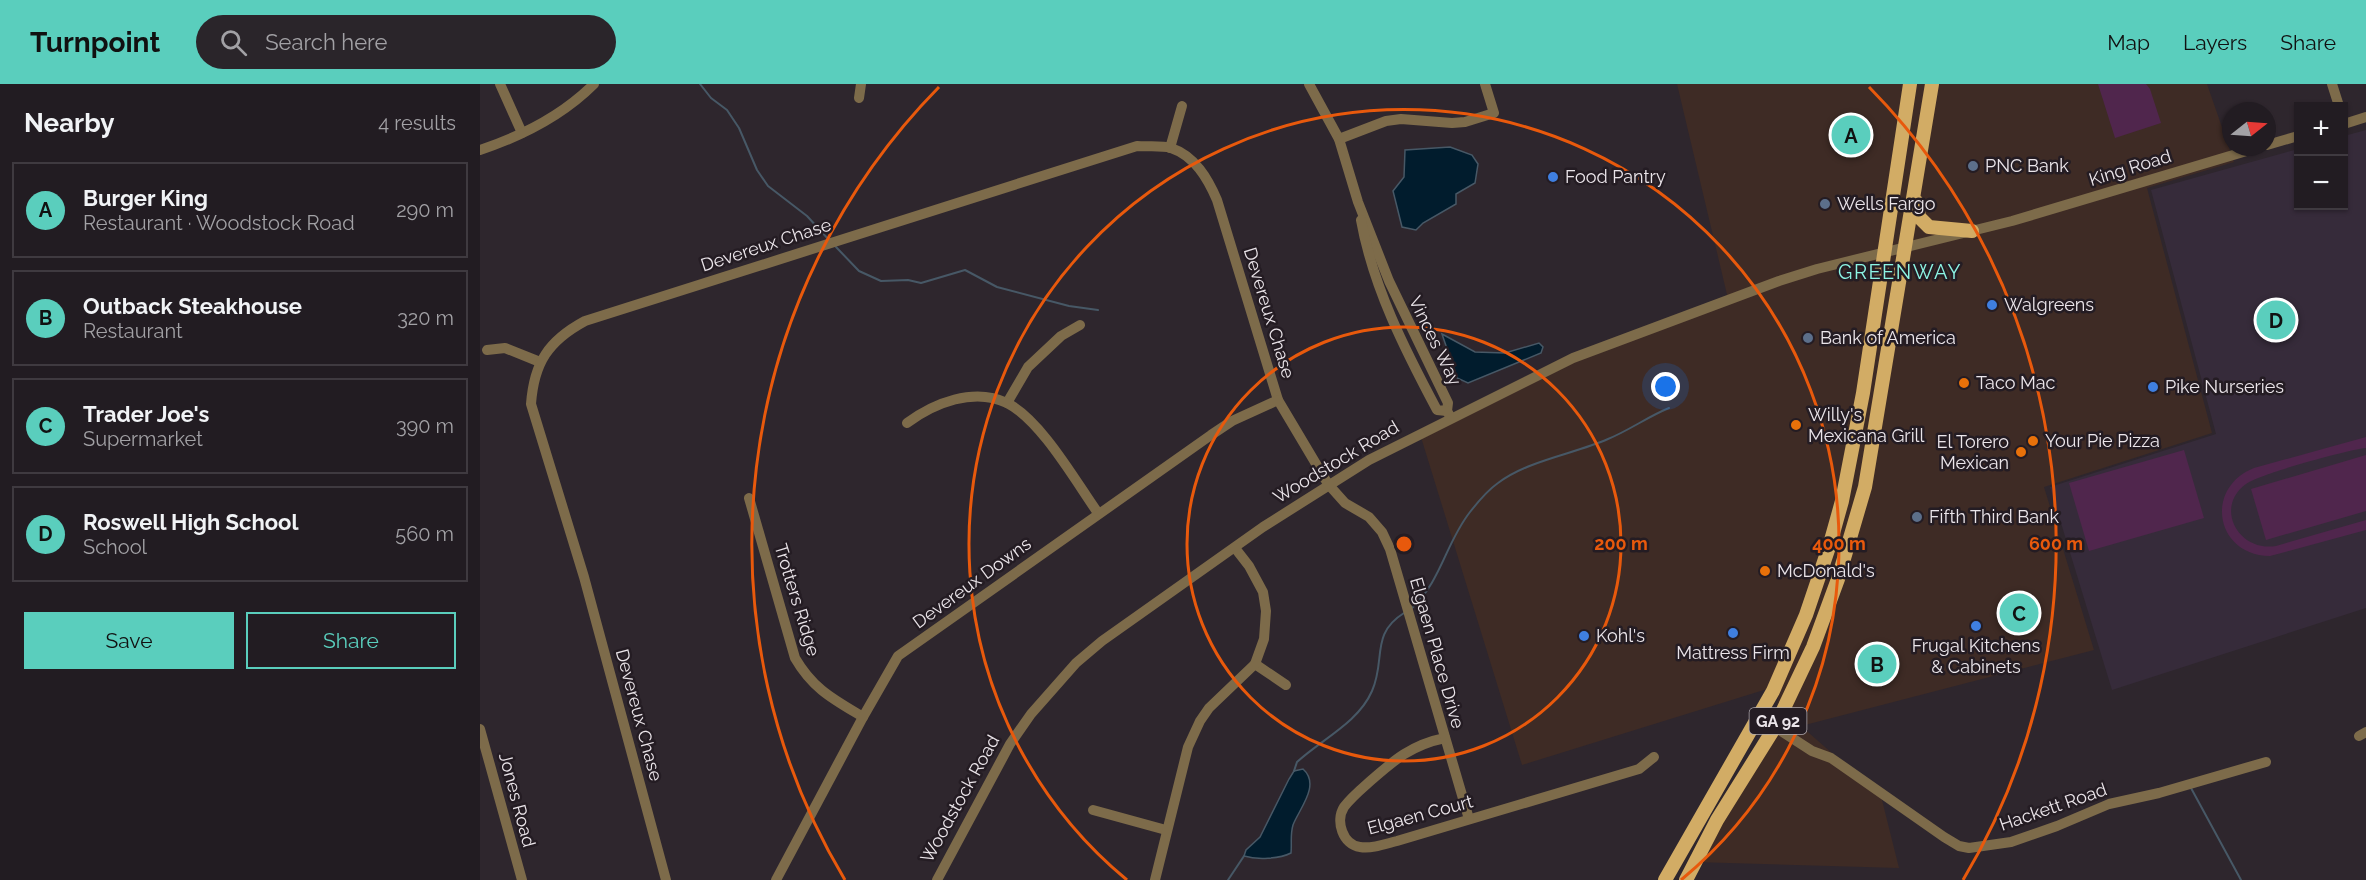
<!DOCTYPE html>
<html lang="en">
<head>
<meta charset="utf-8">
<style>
  :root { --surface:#221c22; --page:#2a252a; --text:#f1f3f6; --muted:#a2a1a5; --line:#3f3a40; --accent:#5acebd }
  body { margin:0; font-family:Raleway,sans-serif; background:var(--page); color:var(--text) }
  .controls { position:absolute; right:18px; top:18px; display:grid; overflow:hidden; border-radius:0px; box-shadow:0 2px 4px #0004 }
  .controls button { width:54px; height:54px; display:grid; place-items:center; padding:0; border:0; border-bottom:2px solid var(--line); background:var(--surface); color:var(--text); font:30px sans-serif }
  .compass { position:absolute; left:1742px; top:18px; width:54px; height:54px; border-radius:50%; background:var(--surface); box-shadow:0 2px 4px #0004; rotate:73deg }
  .you { position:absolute; left:1186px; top:303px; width:21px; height:21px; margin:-15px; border:4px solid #fff; border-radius:50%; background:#1a73e8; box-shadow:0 0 0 9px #1a73e833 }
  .badge { display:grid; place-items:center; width:39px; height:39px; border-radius:50%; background:var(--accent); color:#111; font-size:20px; font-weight:700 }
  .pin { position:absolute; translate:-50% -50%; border:3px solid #fff; box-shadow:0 2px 6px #0006 }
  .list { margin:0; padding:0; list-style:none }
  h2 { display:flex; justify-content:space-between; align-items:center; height:78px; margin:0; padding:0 24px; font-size:26px }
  h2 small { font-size:20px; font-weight:400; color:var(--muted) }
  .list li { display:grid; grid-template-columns:39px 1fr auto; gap:18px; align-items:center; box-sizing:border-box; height:96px; margin:0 12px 12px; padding:0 12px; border:2px solid var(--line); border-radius:0px }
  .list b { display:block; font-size:22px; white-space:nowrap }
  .list p { margin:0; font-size:20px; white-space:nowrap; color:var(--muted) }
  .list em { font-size:20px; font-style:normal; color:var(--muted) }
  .actions { display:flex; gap:12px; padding:18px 24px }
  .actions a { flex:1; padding:14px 0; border:2px solid var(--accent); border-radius:0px; text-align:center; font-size:21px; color:var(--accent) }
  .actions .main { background:var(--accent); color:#111 }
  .icon { flex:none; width:33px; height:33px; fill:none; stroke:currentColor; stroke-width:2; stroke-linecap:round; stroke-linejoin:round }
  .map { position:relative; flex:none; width:1886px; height:796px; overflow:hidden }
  header { display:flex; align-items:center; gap:36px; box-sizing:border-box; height:84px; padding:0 30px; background:var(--accent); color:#111 }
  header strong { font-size:28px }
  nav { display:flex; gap:33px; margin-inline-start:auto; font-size:21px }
  .search { width:420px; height:54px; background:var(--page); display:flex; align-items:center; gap:15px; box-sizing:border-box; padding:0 21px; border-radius:33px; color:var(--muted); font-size:22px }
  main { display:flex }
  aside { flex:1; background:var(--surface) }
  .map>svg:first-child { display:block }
  .commercial { fill:#3e2b25 }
  .education { fill:#362b3a }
  .green { fill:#50264d }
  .water { fill:#011c2d; stroke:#475866; stroke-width:1.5 }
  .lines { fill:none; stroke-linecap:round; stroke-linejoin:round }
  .stream { stroke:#475866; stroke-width:2 }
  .minor { stroke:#7d6b4a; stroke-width:10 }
  .major { stroke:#d2ac65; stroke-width:14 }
  .ring { fill:none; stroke:#e8590c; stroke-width:3 }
  .service-dot { fill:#5c6f8a; stroke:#241c23; stroke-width:2 }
  .shop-dot { fill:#3f7fe0; stroke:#241c23; stroke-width:2 }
  .food-dot { fill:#e8710a; stroke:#241c23; stroke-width:2 }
  .labels { text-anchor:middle; stroke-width:5; stroke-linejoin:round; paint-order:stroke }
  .shield { fill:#241c23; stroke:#afa9ae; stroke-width:1.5 }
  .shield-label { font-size:16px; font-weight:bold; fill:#ebe5ea }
  .poi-label { font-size:18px; fill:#ebe5ea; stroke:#241c23; text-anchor:start }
  .street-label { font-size:18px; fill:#ebe5ea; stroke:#241c23 }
  .neighbourhood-label { font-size:20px; letter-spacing:1.5px; fill:#8df5e4; stroke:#241c23 }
  .centre { fill:#e8590c; stroke:#241c23; stroke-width:3 }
  .ring-label { font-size:18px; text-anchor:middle; font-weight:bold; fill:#e8590c; stroke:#241c23; stroke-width:5; stroke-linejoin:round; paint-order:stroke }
</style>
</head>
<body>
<header>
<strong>Turnpoint</strong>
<div class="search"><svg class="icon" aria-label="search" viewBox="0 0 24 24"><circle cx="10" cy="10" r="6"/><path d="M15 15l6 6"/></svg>Search here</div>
<nav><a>Map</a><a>Layers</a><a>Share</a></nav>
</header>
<main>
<aside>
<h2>Nearby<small>4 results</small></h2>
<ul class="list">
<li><span class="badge">A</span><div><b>Burger King</b><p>Restaurant · Woodstock Road</p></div><em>290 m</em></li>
<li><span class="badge">B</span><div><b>Outback Steakhouse</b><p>Restaurant</p></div><em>320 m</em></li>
<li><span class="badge">C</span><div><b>Trader Joe's</b><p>Supermarket</p></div><em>390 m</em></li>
<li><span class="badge">D</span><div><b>Roswell High School</b><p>School</p></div><em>560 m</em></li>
</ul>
<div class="actions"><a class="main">Save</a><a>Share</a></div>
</aside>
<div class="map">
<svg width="1886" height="796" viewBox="0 0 1886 796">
  <rect width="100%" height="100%" fill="#2e262d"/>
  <path class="commercial" d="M1197,0H1727L1754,78L1667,104L1732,349L1564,403L1614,566L1321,642L1401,712L1419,784L1214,778L1293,649L1300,601L1042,681L940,350L1031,303L1249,219Z"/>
  <path class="education" d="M1886,46V524L1632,606L1570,403L1736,350L1671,106L1818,65V122H1864V52Z"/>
  <g class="green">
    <path d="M1618,0H1666L1670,5L1681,39L1635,54Z"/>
    <path d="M1886,353V364C1867,366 1779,390 1766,400C1734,423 1758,468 1796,462L1886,436V446L1790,472C1735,471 1724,404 1774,384Z"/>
    <path d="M1704,366L1724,434L1609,467L1589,399Z"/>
    <path d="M1886,371V427L1786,456L1771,405Z"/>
  </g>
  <g class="water">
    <path d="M970,63L992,71L998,80L995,99L976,110V120L943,139L936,146L922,143L913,107L924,93L925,66Z"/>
    <path d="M962,250L995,268L1025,269L1059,259L1063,263L1061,269L988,299L977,294Z"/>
    <path d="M823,685C841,701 819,725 813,741C810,751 812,759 811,769C799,775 777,776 764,772L766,766L780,753L809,695L814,687Z"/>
  </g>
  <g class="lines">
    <g class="stream">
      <path d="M220,0L231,14L247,26L259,44L277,86L288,102L327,132L350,157"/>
      <path d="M356,163L379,187L401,197L428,196L441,199L485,186L517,203L589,222L618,226"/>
      <path d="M931,525C962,496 965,460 990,428C997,419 1008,406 1018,399C1049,376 1094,370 1128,355C1150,346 1167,333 1189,324"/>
      <path d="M814,687L817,678C842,655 878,639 892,607C906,576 890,550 924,529"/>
      <path d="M1711,704L1761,796"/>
      <path d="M748,796L764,772"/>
    </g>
    <g class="minor">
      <path d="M20,0L42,49"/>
      <path d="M829,0L859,55L878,118L909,197L968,319L967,327L971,334"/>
      <path d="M1852,0L1859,22"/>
      <path d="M379,14L381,0"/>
      <path d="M1864,40L1886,33"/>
      <path d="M859,55L906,37L921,35L972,39L985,38L1014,29L1005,0"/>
      <path d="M1787,61L1818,52"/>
      <path d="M690,64L702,22"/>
      <path d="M0,66C42,52 82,32 114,0"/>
      <path d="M881,136C893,203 925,266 957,326L967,327"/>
      <path d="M7,266L25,264L60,278"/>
      <path d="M527,319L548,283L581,252L600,241"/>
      <path d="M427,339C454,319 494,303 527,319C561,336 596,398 618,429"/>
      <path d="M269,414L315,574C333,605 353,615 383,633"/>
      <path d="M775,580L806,601"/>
      <path d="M1295,643L1332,667L1351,674L1464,753L1479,762L1489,764L1531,758L1577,742L1629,720L1679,709L1786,678"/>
      <path d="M0,645L42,796"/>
      <path d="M1879,652L1886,648"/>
      <path d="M965,654C930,661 912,678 887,700C879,707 870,715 864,723C855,737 863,761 880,763C892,765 905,760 917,757L1159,685L1174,673"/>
      <path d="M613,726L686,746"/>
      <path d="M186,796L104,493L51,320C54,279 68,257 105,237L657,62C667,63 681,61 691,64C715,72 728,95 737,116L798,316L848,400L865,419L889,433L902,448L910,465L989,735"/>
      <path d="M296,796L383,633L418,572L731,351L752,337L798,316"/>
      <path d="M457,796L530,660L551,630L596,579L622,557L783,443L889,376L1093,274L1299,197L1337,185L1532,137L1780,63"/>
      <path d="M675,796L708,663L720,637L729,624L775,580L784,555L786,527L783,508L769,482L755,464"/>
    </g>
    <g class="major">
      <path d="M1437,118L1439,133L1449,143L1492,147"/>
      <path d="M1185,796L1293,607L1326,531L1350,460L1362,417L1383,309L1430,0"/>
      <path d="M1206,796L1237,736L1295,643L1333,563L1358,495L1385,403L1452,0"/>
    </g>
  </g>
  <g class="ring">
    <circle cx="924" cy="460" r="217"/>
    <path d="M647 796A435 435 0 1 1 1201 796"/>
    <path d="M365 796A652 652 0 0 1 459 3M1389 3A652 652 0 0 1 1483 796"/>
  </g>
  <g class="service-dot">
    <circle cx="1493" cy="82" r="6"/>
    <circle cx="1345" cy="120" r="6"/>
    <circle cx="1328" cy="254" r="6"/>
    <circle cx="1437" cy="433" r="6"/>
  </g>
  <g class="shop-dot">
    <circle cx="1073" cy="93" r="6"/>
    <circle cx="1512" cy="221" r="6"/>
    <circle cx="1673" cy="303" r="6"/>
    <circle cx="1496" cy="542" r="6"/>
    <circle cx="1253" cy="549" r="6"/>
    <circle cx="1104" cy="552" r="6"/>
  </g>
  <g class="food-dot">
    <circle cx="1484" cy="299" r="6"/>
    <circle cx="1316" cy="341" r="6"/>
    <circle cx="1553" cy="357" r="6"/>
    <circle cx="1541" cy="368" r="6"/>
    <circle cx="1285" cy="487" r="6"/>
  </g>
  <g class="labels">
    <rect class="shield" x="1269.5" y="624" width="57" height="26" rx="4.5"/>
    <g class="shield-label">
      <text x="1298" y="643">GA 92</text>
    </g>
    <g class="poi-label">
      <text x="1505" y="88">PNC Bank</text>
      <text x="1085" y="99">Food Pantry</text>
      <text x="1357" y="126">Wells Fargo</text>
      <text x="1524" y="227">Walgreens</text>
      <text x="1340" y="260">Bank of America</text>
      <text x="1496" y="305">Taco Mac</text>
      <text x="1685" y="309">Pike Nurseries</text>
      <text x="1328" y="337">Willy's<tspan x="1328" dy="21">Mexicana Grill</tspan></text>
      <text x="1565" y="363">Your Pie Pizza</text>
      <text x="1529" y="364" text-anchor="end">El Torero<tspan x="1529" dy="21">Mexican</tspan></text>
      <text x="1449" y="439">Fifth Third Bank</text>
      <text x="1297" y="493">McDonald's</text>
      <text x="1116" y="558">Kohl's</text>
      <text x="1496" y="568" text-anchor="middle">Frugal Kitchens<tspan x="1496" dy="21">&amp; Cabinets</tspan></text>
      <text x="1253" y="575" text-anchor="middle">Mattress Firm</text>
    </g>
    <g class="street-label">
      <text transform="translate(1650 84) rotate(-17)" y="6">King Road</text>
      <text transform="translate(286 161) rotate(-18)" y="6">Devereux Chase</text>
      <text transform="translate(789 229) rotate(73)" y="6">Devereux Chase</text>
      <text transform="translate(955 257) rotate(64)" y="6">Vinces Way</text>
      <text transform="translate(856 378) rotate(-31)" y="6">Woodstock Road</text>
      <text transform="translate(492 499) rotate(-36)" y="6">Devereux Downs</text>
      <text transform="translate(317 516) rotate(73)" y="6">Trotters Ridge</text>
      <text transform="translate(957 569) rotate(74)" y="6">Elgaen Place Drive</text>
      <text transform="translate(159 631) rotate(75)" y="6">Devereux Chase</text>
      <text transform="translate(480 715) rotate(-61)" y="6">Woodstock Road</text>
      <text transform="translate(37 716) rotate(75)" y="6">Jones Road</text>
      <text transform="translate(1573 723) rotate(-19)" y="6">Hackett Road</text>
      <text transform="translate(940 731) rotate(-15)" y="6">Elgaen Court</text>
    </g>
    <g class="neighbourhood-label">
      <text x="1420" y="195">GREENWAY</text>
    </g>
  </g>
  <circle cx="924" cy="460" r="9" class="centre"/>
  <g class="ring-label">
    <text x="1141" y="466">200 m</text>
    <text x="1359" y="466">400 m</text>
    <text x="1576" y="466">600 m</text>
  </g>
</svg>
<div class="controls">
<button>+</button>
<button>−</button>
</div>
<svg class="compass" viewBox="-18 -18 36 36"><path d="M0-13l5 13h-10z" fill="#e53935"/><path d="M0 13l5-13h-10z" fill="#a2a1a5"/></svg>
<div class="you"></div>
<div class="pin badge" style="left:1371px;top:51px">A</div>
<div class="pin badge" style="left:1397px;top:580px">B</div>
<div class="pin badge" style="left:1539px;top:529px">C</div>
<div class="pin badge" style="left:1796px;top:236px">D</div>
</div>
</main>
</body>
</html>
